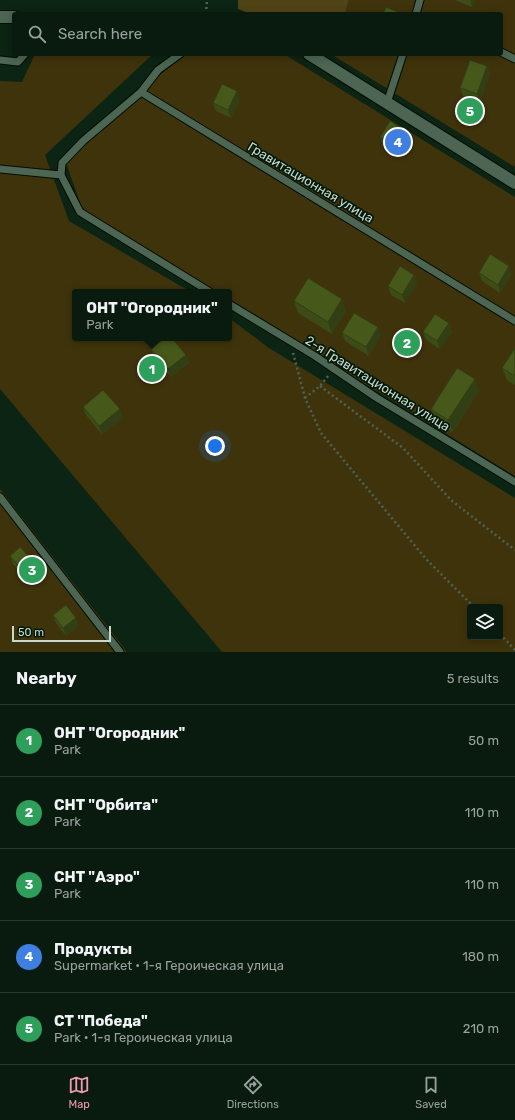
<!DOCTYPE html>
<html lang="en">
<head>
<meta charset="utf-8">
<style>
  :root { --surface:#091b0f; --page:#17281d; --text:#f1f3f6; --muted:#99a19e; --line:#29392f; --accent:#f19ab2 }
  body { margin:0; font-family:Rubik,sans-serif; background:var(--page); color:var(--text) }
  .controls { position:absolute; right:12px; bottom:12px; display:grid; overflow:hidden; border-radius:4px; box-shadow:0 2px 10px #0003 }
  .controls button { width:36px; height:36px; display:grid; place-items:center; padding:0; border:0; border-bottom:1px solid var(--line); background:var(--surface); color:var(--text); font:20px sans-serif }
  .scale { position:absolute; left:12px; bottom:10px; width:99px; box-sizing:border-box; padding-left:4px; border:2px solid #c9d8cd; border-top:0; font-size:11px; line-height:14px; white-space:nowrap; color:#c9d8cd; -webkit-text-stroke:3px #031a0b; paint-order:stroke }
  .you { position:absolute; left:215px; top:446px; width:14px; height:14px; margin:-10px; border:3px solid #fff; border-radius:50%; background:#1a73e8; box-shadow:0 0 0 6px #1a73e833 }
  .badge { display:grid; place-items:center; width:26px; height:26px; border-radius:50%; background:var(--accent); color:#fff; font-size:13px; font-weight:700 }
  .pin { position:absolute; translate:-50% -50%; border:2px solid #fff; box-shadow:0 1px 4px #0006 }
  .popup { position:absolute; left:72px; top:289px; width:160px; height:52px; box-sizing:border-box; display:grid; place-content:center; border-radius:4px; background:var(--surface); filter:drop-shadow(0 1px 3px #0005); font-size:13px; white-space:nowrap; color:var(--muted) }
  .popup b { font-size:15px; color:var(--text) }
  .popup::after { content:''; position:absolute; left:50%; top:100%; margin-left:-8px; border:8px solid transparent; border-top-color:var(--surface) }
  .list { margin:0; padding:0; list-style:none }
  h2 { display:flex; justify-content:space-between; align-items:center; height:52px; margin:0; padding:0 16px; font-size:17px }
  h2 small { font-size:13px; font-weight:400; color:var(--muted) }
  .list li { display:grid; grid-template-columns:26px 1fr auto; gap:12px; align-items:center; box-sizing:border-box; height:72px; padding:0 16px; border-top:1px solid var(--line) }
  .list b { display:block; font-size:15px; white-space:nowrap }
  .list p { margin:0; font-size:13px; white-space:nowrap; color:var(--muted) }
  .list em { font-size:13px; font-style:normal; color:var(--muted) }
  .icon { flex:none; width:22px; height:22px; fill:none; stroke:currentColor; stroke-width:2; stroke-linecap:round; stroke-linejoin:round }
  .map { position:relative; flex:none; width:515px; height:652px; overflow:hidden }
  .search { position:absolute; background:var(--surface); box-shadow:0 2px 10px #0003; left:12px; right:12px; top:12px; height:44px; display:flex; align-items:center; gap:10px; box-sizing:border-box; padding:0 14px; border-radius:4px; color:var(--muted); font-size:15px }
  .sheet { height:412px; background:var(--surface) }
  nav { display:flex; justify-content:space-around; align-items:center; box-sizing:border-box; height:56px; border-top:1px solid var(--line); background:var(--surface); font-size:11px; color:var(--muted) }
  nav a { display:grid; justify-items:center; gap:2px }
  nav .on { color:var(--accent) }
  .map>svg:first-child { display:block }
  .green { fill:#3f330b; fill-rule:evenodd }
  .forest { fill:#504315 }
  .lines { fill:none; stroke-linecap:round; stroke-linejoin:round }
  .lane-casing { stroke:#000d02; stroke-width:9 }
  .street-casing { stroke:#000d02; stroke-width:14 }
  .path { stroke:#4e6355; stroke-width:2.5; stroke-dasharray:2 3; stroke-linecap:butt }
  .lane { stroke:#4c6653; stroke-width:7 }
  .street { stroke:#4c6653; stroke-width:12 }
  .wall { fill:#3d4c17 }
  .shaded-wall { fill:#323e13 }
  .building { fill:#47581b; stroke:#323e13 }
  .labels { text-anchor:middle; stroke-width:3.5; stroke-linejoin:round; paint-order:stroke }
  .street-label { font-size:13px; fill:#c9d8cd; stroke:#031a0b }
</style>
</head>
<body>
<div class="map">
<svg width="515" height="652" viewBox="0 0 515 652">
  <rect width="100%" height="100%" fill="#0c2414"/>
  <g class="green">
    <path d="M349,0H515V167L334,56V54H501V14H345Z"/>
    <path d="M35,54H153L45,155L69,221L191,292H75V338H229V318L269,348L515,498V652H222L0,389V81L22,82ZM470,607H500V637H470Z"/>
    <path d="M183,54H284L515,197V476L229,300V292H216L83,211L65,160Z"/>
    <path d="M0,489L127,652H0Z"/>
  </g>
  <path class="forest" d="M238,0H349L345,14H251L238,9Z"/>
  <g class="lines">
    <defs>
      <g id="lane">
        <path d="M416,14L420,0"/>
        <path d="M501,52L515,59"/>
        <path d="M180,54L158,70L141,92L515,321"/>
        <path d="M0,60L18,62L25,54"/>
        <path d="M387,103L403,54"/>
        <path d="M0,169L61,175L80,212L210,292"/>
        <path d="M61,175L62,163L83,141L141,92"/>
        <path d="M229,304L315,356L377,398L453,444L515,482"/>
        <path d="M0,497L120,652"/>
      </g>
      <g id="street">
        <path d="M0,17H14"/>
        <path d="M309,54L515,183"/>
      </g>
    </defs>
    <use href="#lane" class="lane-casing"/>
    <use href="#street" class="street-casing"/>
    <g class="path">
      <path d="M206,14L207,0"/>
      <path d="M293,353L305,398L321,433L426,559L474,607"/>
      <path d="M320,386L403,448L452,501L515,550"/>
      <path d="M305,398L320,386L329,375"/>
      <path d="M500,634L515,650"/>
    </g>
    <use href="#lane" class="lane"/>
    <use href="#street" class="street"/>
  </g>
  <g class="wall">
    <path d="M455,0H475L472,7Z"/>
    <path d="M487,66L490,74L480,102L463,96L460,88Z"/>
    <path d="M240,100L231,118L216,111L213,103Z"/>
    <path d="M380,137L409,139L400,156L383,146Z"/>
    <path d="M479,273L512,274L500,293L482,281Z"/>
    <path d="M414,275L417,283L405,303L391,295L388,286Z"/>
    <path d="M294,301L346,311L332,334L298,313Z"/>
    <path d="M449,323L452,332L440,349L426,340L423,332Z"/>
    <path d="M342,333L381,335L369,356L345,341Z"/>
    <path d="M515,348V385L507,380L502,368Z"/>
    <path d="M151,349L186,355L189,363L171,377L154,357Z"/>
    <path d="M479,391L453,432L435,421L431,409Z"/>
    <path d="M83,407L123,417L102,435L86,415Z"/>
    <path d="M10,556L36,569L25,578L13,564Z"/>
    <path d="M53,615L76,618L79,626L66,636L56,623Z"/>
  </g>
  <g class="shaded-wall">
    <path d="M470,0H475L472,7Z"/>
    <path d="M487,66L490,74L480,102L477,94Z"/>
    <path d="M237,91L240,100L231,118L228,110Z"/>
    <path d="M406,131L409,139L400,156L397,147Z"/>
    <path d="M509,266L512,274L500,293L498,285Z"/>
    <path d="M414,275L417,283L405,303L402,295Z"/>
    <path d="M342,299L346,311L332,334L328,322Z"/>
    <path d="M449,323L452,332L440,349L437,341Z"/>
    <path d="M378,327L381,335L369,356L366,347Z"/>
    <path d="M186,355L189,363L171,377L168,369Z"/>
    <path d="M475,379L479,391L453,432L448,420Z"/>
    <path d="M120,409L123,417L102,435L99,426Z"/>
    <path d="M33,561L36,569L25,578L22,570Z"/>
    <path d="M76,618L79,626L66,636L63,628Z"/>
  </g>
  <g class="building">
    <path d="M386,7L403,14H383Z"/>
    <path d="M470,60L487,66L477,94L460,88Z"/>
    <path d="M222,84L237,91L228,110L213,103Z"/>
    <path d="M390,121L406,131L397,147L380,137Z"/>
    <path d="M490,254L509,266L498,285L479,273Z"/>
    <path d="M400,266L414,275L402,295L388,286Z"/>
    <path d="M308,278L342,299L328,322L294,301Z"/>
    <path d="M354,313L378,327L366,347L342,333Z"/>
    <path d="M435,314L449,323L437,341L423,332Z"/>
    <path d="M165,338H172L186,355L168,369L151,349Z"/>
    <path d="M515,348V376L502,368Z"/>
    <path d="M457,368L475,379L448,420L431,409Z"/>
    <path d="M103,390L120,409L99,426L83,407Z"/>
    <path d="M20,547L33,561L22,570L10,556Z"/>
    <path d="M66,605L76,618L63,628L53,615Z"/>
  </g>
  <g class="labels">
    <g class="street-label">
      <text transform="translate(311 182) rotate(31)" y="5">Гравитационная улица</text>
      <text transform="translate(378 383) rotate(32)" y="5">2-я Гравитационная улица</text>
    </g>
  </g>
</svg>
<div class="controls">
<button><svg class="icon" aria-label="layers" viewBox="0 0 24 24"><path d="M12 4l9 5-9 5-9-5zM3 14l9 5 9-5"/></svg></button>
</div>
<div class="scale">50 m</div>
<div class="you"></div>
<div class="pin badge" style="left:152px;top:369px;background:#2e9e5b">1</div>
<div class="popup"><b>ОНТ &quot;Огородник&quot;</b>Park</div>
<div class="pin badge" style="left:407px;top:343px;background:#2e9e5b">2</div>
<div class="pin badge" style="left:32px;top:570px;background:#2e9e5b">3</div>
<div class="pin badge" style="left:398px;top:142px;background:#3f7fe0">4</div>
<div class="pin badge" style="left:470px;top:111px;background:#2e9e5b">5</div>
<div class="search"><svg class="icon" aria-label="search" viewBox="0 0 24 24"><circle cx="10" cy="10" r="6"/><path d="M15 15l6 6"/></svg>Search here</div>
</div>
<section class="sheet">
<h2>Nearby<small>5 results</small></h2>
<ul class="list">
<li><span class="badge" style="background:#2e9e5b">1</span><div><b>ОНТ &quot;Огородник&quot;</b><p>Park</p></div><em>50 m</em></li>
<li><span class="badge" style="background:#2e9e5b">2</span><div><b>СНТ &quot;Орбита&quot;</b><p>Park</p></div><em>110 m</em></li>
<li><span class="badge" style="background:#2e9e5b">3</span><div><b>СНТ &quot;Аэро&quot;</b><p>Park</p></div><em>110 m</em></li>
<li><span class="badge" style="background:#3f7fe0">4</span><div><b>Продукты</b><p>Supermarket · 1-я Героическая улица</p></div><em>180 m</em></li>
<li><span class="badge" style="background:#2e9e5b">5</span><div><b>СТ &quot;Победа&quot;</b><p>Park · 1-я Героическая улица</p></div><em>210 m</em></li>
</ul>
</section>
<nav>
<a class="on"><svg class="icon" aria-label="map" viewBox="0 0 24 24"><path d="M3 6l6-2 6 2 6-2v14l-6 2-6-2-6 2zM9 4v14M15 6v14"/></svg>Map</a>
<a><svg class="icon" aria-label="directions" viewBox="0 0 24 24"><path d="M12 3l9 9-9 9-9-9zM9 14v-3h6M13 9l2 2-2 2"/></svg>Directions</a>
<a><svg class="icon" aria-label="saved" viewBox="0 0 24 24"><path d="M7 4h10v16l-5-4-5 4z"/></svg>Saved</a>
</nav>
</body>
</html>
